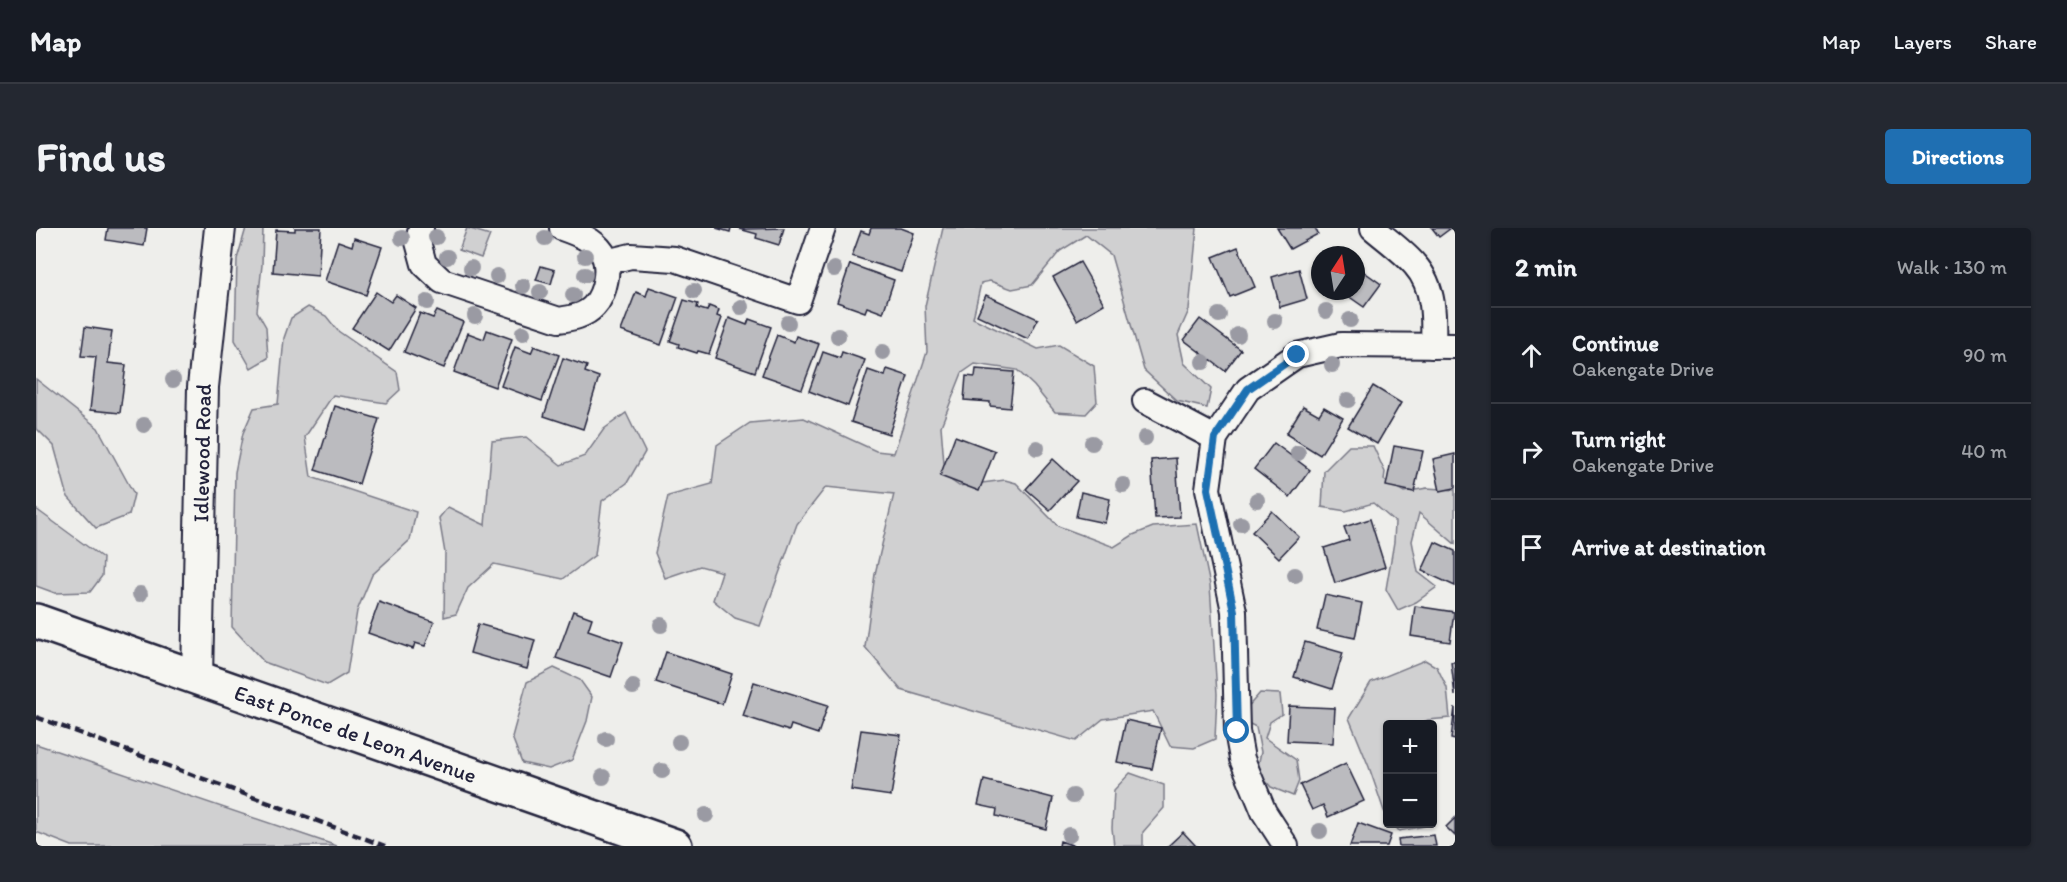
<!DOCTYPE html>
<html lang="en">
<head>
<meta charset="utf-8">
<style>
  :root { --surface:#171b24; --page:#242831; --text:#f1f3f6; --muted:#9ea1a6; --line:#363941; --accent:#1f6fb2 }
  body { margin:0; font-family:Itim,sans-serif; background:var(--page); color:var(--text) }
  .controls { position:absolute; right:18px; bottom:18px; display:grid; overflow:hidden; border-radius:6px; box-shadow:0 2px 4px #0004 }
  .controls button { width:54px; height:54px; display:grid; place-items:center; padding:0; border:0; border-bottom:2px solid var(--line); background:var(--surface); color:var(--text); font:30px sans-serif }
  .compass { position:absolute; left:1275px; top:18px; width:54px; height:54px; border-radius:50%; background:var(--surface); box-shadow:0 2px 4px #0004; rotate:12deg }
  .stop { position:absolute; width:18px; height:18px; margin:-14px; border:4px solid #1f6fb2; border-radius:50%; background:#fff }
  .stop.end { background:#1f6fb2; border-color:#fff; box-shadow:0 2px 6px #0008 }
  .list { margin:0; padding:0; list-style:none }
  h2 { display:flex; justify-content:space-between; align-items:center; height:78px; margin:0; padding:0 24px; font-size:26px }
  h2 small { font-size:20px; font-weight:400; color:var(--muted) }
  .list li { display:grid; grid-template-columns:39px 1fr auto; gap:18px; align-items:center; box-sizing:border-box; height:96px; padding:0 24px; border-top:2px solid var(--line) }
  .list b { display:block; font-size:22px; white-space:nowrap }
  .list p { margin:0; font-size:20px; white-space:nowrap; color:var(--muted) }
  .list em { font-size:20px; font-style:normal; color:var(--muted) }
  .icon { flex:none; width:33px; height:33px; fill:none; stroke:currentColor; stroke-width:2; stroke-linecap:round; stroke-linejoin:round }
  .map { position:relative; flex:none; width:1419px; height:618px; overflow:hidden; border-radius:6px }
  header { display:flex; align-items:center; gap:36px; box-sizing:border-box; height:84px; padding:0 30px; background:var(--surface); border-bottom:2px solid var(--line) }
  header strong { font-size:28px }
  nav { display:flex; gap:33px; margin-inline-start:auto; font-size:21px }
  .intro { display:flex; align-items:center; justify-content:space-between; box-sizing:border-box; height:144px; padding:0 36px }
  h1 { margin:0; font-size:42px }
  .button { padding:15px 27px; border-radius:6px; background:var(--accent); color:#fff; font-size:21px; font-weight:700 }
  main { display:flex; gap:36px; padding:0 36px }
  aside { flex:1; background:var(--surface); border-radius:6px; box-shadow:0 2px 4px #0004 }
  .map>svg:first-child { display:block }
  .green { fill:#d0d0d1; stroke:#797986; stroke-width:1.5 }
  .building { fill:#bbbbbf; stroke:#22223b; stroke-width:1.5 }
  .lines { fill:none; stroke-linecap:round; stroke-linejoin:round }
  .minor-casing { stroke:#22223b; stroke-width:28 }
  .tertiary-casing { stroke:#22223b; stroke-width:34 }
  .secondary-casing { stroke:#22223b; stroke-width:38 }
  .minor { stroke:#f6f6f2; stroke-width:24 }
  .tertiary { stroke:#f6f6f2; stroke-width:30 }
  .secondary { stroke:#f6f6f2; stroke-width:33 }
  .rail { stroke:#22223b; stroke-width:4.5; stroke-dasharray:9 4.5; stroke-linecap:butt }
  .tree { fill:#9a9aa3 }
  .route { stroke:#1f6fb2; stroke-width:8 }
  .labels { text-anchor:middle; stroke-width:6; stroke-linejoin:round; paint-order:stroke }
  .street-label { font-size:22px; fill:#22223b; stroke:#f6f6f2 }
</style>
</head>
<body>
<header>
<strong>Map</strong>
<nav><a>Map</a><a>Layers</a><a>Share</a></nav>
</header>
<div class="intro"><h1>Find us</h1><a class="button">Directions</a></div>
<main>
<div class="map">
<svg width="1419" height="618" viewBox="0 0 1419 618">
  <rect width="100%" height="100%" fill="#eeeeeb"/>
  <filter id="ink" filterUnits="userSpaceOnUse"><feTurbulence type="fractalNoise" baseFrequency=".0167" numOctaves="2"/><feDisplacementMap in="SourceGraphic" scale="12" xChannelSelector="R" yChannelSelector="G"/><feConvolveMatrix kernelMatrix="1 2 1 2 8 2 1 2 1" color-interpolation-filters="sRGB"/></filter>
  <g filter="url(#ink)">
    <g class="green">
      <path d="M210,0H227L226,37L221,83L230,99L232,130L215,140L199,112L201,31Z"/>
      <path d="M431,0L454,7L445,30L423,22Z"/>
      <path d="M907,0H1161L1153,82L1142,107L1148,135L1175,161L1171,180L1141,173L1108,142L1075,27L1050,7L1024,23L996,57L976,61L954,53L945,55L937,90L1002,121L1023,117L1058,138L1061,174L1050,186L1019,184L998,158L981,142L939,136L926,145L905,198L909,248L923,258L969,252L980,255L1022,298L1078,319L1097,307L1117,299L1161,296L1174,357L1181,466L1179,511L1158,520L1134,518L1117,483L1067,491L1040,513L865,462L829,419L839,346L858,266L790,259L761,296L724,398L699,390L677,372L686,344L664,338L629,350L619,325L632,268L676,256L681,217L714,195L768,190L840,223L858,225L891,124L889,78Z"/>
      <path d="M272,79L290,88L302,103L361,144L364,162L350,175L297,167L269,209L275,249L380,284L374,312L336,347L321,383L311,445L291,457L228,434L196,399L199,244L207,205L218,180L242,176L248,110L255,90Z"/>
      <path d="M0,151L62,200L98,266L93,287L60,300L32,269L18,218L0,200Z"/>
      <path d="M590,185L609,224L591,255L566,273L559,327L527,351L458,336L432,360L420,386L408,389L409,325L403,290L412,279L449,297L456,213L490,209L525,237L549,228L568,201Z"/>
      <path d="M1313,218H1337L1349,244L1348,252L1368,264L1391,260L1419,262V316L1383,285L1376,313L1382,344L1401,359L1380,374L1362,382L1350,361L1358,314L1359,294L1337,275L1310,283L1286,279L1288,243Z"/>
      <path d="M0,281L67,330L66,348L54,364L19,365L0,358Z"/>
      <path d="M1389,432L1401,439L1411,460L1414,490L1392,492L1382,496H1352L1351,588L1348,583L1333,539L1313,490L1335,454Z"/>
      <path d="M518,440L544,452L556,469L551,493L536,532L513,541L486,535L476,509L491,454Z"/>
      <path d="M1224,465L1244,466L1246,486L1234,494L1229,510L1260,532L1263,553L1257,568L1235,559L1221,543L1225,524L1220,499L1212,495L1210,481Z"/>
      <path d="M0,516L301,618H36L0,604Z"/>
      <path d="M1094,545L1128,557V580L1107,604V618H1078L1076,600L1078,562Z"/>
      <path d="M1357,596H1389L1388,598L1363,603Z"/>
    </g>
    <g class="building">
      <path d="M72,0H111L108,18L70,12Z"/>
      <path d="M259,0H285L282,48L237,44L240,2L259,3Z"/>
      <path d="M680,0H695L694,4Z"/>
      <path d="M748,0L743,17L720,10L721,6L703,1Z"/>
      <path d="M835,0H865L878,5L865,44L816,28L825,3L833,6Z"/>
      <path d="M1241,0H1279L1282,6L1254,21Z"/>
      <path d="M1396,0H1415L1403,9Z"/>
      <path d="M318,10L346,19L330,67L289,53L302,13L316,18Z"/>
      <path d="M1202,19L1219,59L1194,69L1177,29Z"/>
      <path d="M1044,34L1068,76L1041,92L1017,49Z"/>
      <path d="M814,36L858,52L847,85L831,79L829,84L801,74Z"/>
      <path d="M505,38L519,42L515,56L500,52Z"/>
      <path d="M1320,38L1345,56L1328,79L1305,63H1320Z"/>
      <path d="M1263,41L1271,71L1244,79L1236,49Z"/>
      <path d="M613,59L642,69L625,117L585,103L600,64L610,68Z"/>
      <path d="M340,64L355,74L360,67L380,80L353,123L316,100Z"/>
      <path d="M950,67L1002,91L992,111L941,87Z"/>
      <path d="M648,72L662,76L661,80L671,83L673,78L683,82L681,88L686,90L673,126L662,123L661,125L642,119L643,116L634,113Z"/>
      <path d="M401,83L427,94L408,140L368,124L384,85L397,90Z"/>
      <path d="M693,90L711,97L713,91L735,99L719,144L679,130Z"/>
      <path d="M1164,91L1205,122L1189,143L1148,112Z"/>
      <path d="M49,99L76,103L72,135L90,137L84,185L54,182L60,129L45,128Z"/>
      <path d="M451,102L476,111L459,159L418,144L432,105L448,111Z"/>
      <path d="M741,107L758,114L760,108L783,116L766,161L726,147Z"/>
      <path d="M498,118L523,127L506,173L465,158L479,119L495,125Z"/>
      <path d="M787,124L804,130L806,124L829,132L812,178L773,163Z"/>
      <path d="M527,130L551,138L549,144L563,149L547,201L508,188Z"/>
      <path d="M851,141L872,148L853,206L815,194L832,142L849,148Z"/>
      <path d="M940,141L978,144L974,180L954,178V174L928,172L930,148L939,149Z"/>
      <path d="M1337,158L1365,175L1341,216L1312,199Z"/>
      <path d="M299,178L343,191L323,256L279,242Z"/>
      <path d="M1267,178L1283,187L1288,179L1307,190L1284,227L1250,206Z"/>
      <path d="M919,208L959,223L943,263L904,248Z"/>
      <path d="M1238,215L1274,242L1254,269L1218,241Z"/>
      <path d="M1358,218L1387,223L1378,264L1350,258Z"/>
      <path d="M1419,226V260L1404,263L1397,231Z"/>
      <path d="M1140,230L1144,289L1119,290L1115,232Z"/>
      <path d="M1017,231L1041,253L1014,282L990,261Z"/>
      <path d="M1045,264L1074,271L1069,295L1040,289Z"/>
      <path d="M1236,283L1263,309L1243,330L1216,304Z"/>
      <path d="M1334,291L1349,339L1299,355L1288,320L1313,312L1308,299Z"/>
      <path d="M1399,314L1419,323V358L1386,343Z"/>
      <path d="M1289,367L1326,375L1319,410L1281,402Z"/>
      <path d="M343,374L398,394L389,418L379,415L377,421L332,405Z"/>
      <path d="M1379,378L1418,384L1414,414L1375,408Z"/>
      <path d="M537,383L556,390L552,402L587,414L575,449L520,430Z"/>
      <path d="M442,396L499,412L491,441L434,425Z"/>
      <path d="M1269,414L1307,425L1296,461L1258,449Z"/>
      <path d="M630,424L696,446L686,476L620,454Z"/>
      <path d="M1415,434H1419V468Z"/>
      <path d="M718,454L792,477L782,506L755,497L753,503L707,488Z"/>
      <path d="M1253,478L1299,480L1297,515L1251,513Z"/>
      <path d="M1419,479V512L1415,511Z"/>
      <path d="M1090,492L1125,500L1116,541L1081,534Z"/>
      <path d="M825,502L865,507L855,568L815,562Z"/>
      <path d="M1310,535L1328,573L1292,589L1287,577L1276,582L1264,557Z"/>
      <path d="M948,552L1017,570L1010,601L960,588L961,581L942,577Z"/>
      <path d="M1419,590V608L1410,599Z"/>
      <path d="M1322,595L1355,607L1351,618H1314Z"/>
      <path d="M1147,604L1160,618H1132Z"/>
      <path d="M1398,607L1400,618H1363L1362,611Z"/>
      <path d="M1024,613L1039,618H1023Z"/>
    </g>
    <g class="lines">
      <defs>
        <g id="minor">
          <path d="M385,0L382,14L388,36L406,53L523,92C536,90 549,88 558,78C569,66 575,39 566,24C557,11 540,5 526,0"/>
          <path d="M1337,0C1351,12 1367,23 1379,37C1399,59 1398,91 1397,118"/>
          <path d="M570,34L595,28L639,31L762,73L787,0"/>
          <path d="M1109,173L1179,210"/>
          <path d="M1250,618L1228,584L1206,531L1201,503L1198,383L1172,261L1179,210L1212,161L1261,127L1305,117L1419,118"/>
        </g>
        <g id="tertiary">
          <path id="s1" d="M161,450L167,159L184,0"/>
        </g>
        <g id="secondary">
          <path id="s2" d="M0,393L639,618"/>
        </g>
      </defs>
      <use href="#minor" class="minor-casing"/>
      <use href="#tertiary" class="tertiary-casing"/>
      <use href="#secondary" class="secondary-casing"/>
      <use href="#minor" class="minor"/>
      <use href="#tertiary" class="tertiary"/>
      <use href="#secondary" class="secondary"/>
      <path class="rail" d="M0,489L349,618"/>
    </g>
    <g class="tree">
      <circle cx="400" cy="9" r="8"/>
      <circle cx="366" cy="10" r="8"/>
      <circle cx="509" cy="10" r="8"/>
      <circle cx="549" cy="28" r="8"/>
      <circle cx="411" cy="29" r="8"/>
      <circle cx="435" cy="40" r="8"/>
      <circle cx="798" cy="41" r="8"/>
      <circle cx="549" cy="47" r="8"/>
      <circle cx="461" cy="48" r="8"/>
      <circle cx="487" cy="58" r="8"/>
      <circle cx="658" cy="63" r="8"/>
      <circle cx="504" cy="64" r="8"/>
      <circle cx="537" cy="67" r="8"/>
      <circle cx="391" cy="74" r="8"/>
      <circle cx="705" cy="79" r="8"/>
      <circle cx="1290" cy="83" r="8"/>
      <circle cx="1183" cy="87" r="8"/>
      <circle cx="439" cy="88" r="8"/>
      <circle cx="1314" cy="92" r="8"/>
      <circle cx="1239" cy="93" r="8"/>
      <circle cx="752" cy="95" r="8"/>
      <circle cx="487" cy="105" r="8"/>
      <circle cx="1202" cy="107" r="8"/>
      <circle cx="802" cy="108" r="8"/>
      <circle cx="847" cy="124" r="8"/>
      <circle cx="1167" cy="134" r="8"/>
      <circle cx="1296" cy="137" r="8"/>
      <circle cx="137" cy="152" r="8"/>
      <circle cx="1312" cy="172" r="8"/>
      <circle cx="108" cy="197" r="8"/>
      <circle cx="1109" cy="210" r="8"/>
      <circle cx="1056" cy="215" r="8"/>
      <circle cx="1001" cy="220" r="8"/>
      <circle cx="1262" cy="225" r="8"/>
      <circle cx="1087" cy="257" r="8"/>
      <circle cx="1221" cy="272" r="8"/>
      <circle cx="1205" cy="296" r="8"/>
      <circle cx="1259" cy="347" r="8"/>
      <circle cx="104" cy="366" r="8"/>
      <circle cx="625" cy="397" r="8"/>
      <circle cx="597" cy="459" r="8"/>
      <circle cx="570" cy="511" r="8"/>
      <circle cx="643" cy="514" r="8"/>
      <circle cx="626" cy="543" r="8"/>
      <circle cx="567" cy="549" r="8"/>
      <circle cx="1037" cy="568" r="8"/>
      <circle cx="670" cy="587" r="8"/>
      <circle cx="1284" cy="603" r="8"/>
      <circle cx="1033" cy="607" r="8"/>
    </g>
  </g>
  <g class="lines" filter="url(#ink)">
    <path class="route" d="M1201,503L1198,383L1172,261L1179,210L1212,161L1261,127"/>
  </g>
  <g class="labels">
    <g class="street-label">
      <text dy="8" stroke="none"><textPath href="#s1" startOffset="225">Idlewood Road</textPath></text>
      <text dy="8" stroke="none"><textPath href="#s2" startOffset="339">East Ponce de Leon Avenue</textPath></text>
    </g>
  </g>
</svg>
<div class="controls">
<button>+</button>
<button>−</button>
</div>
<svg class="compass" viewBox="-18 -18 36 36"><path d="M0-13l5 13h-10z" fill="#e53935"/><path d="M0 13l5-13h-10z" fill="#9ea1a6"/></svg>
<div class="stop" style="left:1201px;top:503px"></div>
<div class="stop end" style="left:1261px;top:127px"></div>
</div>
<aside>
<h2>2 min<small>Walk · 130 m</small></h2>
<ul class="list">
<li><svg class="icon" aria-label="ahead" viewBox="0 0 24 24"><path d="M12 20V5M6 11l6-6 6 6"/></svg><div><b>Continue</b><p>Oakengate Drive</p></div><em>90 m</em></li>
<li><svg class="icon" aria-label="right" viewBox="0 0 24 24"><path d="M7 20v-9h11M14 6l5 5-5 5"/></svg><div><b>Turn right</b><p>Oakengate Drive</p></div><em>40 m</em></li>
<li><svg class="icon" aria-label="arrive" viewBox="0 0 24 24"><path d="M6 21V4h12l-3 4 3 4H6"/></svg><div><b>Arrive at destination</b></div></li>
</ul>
</aside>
</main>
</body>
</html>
